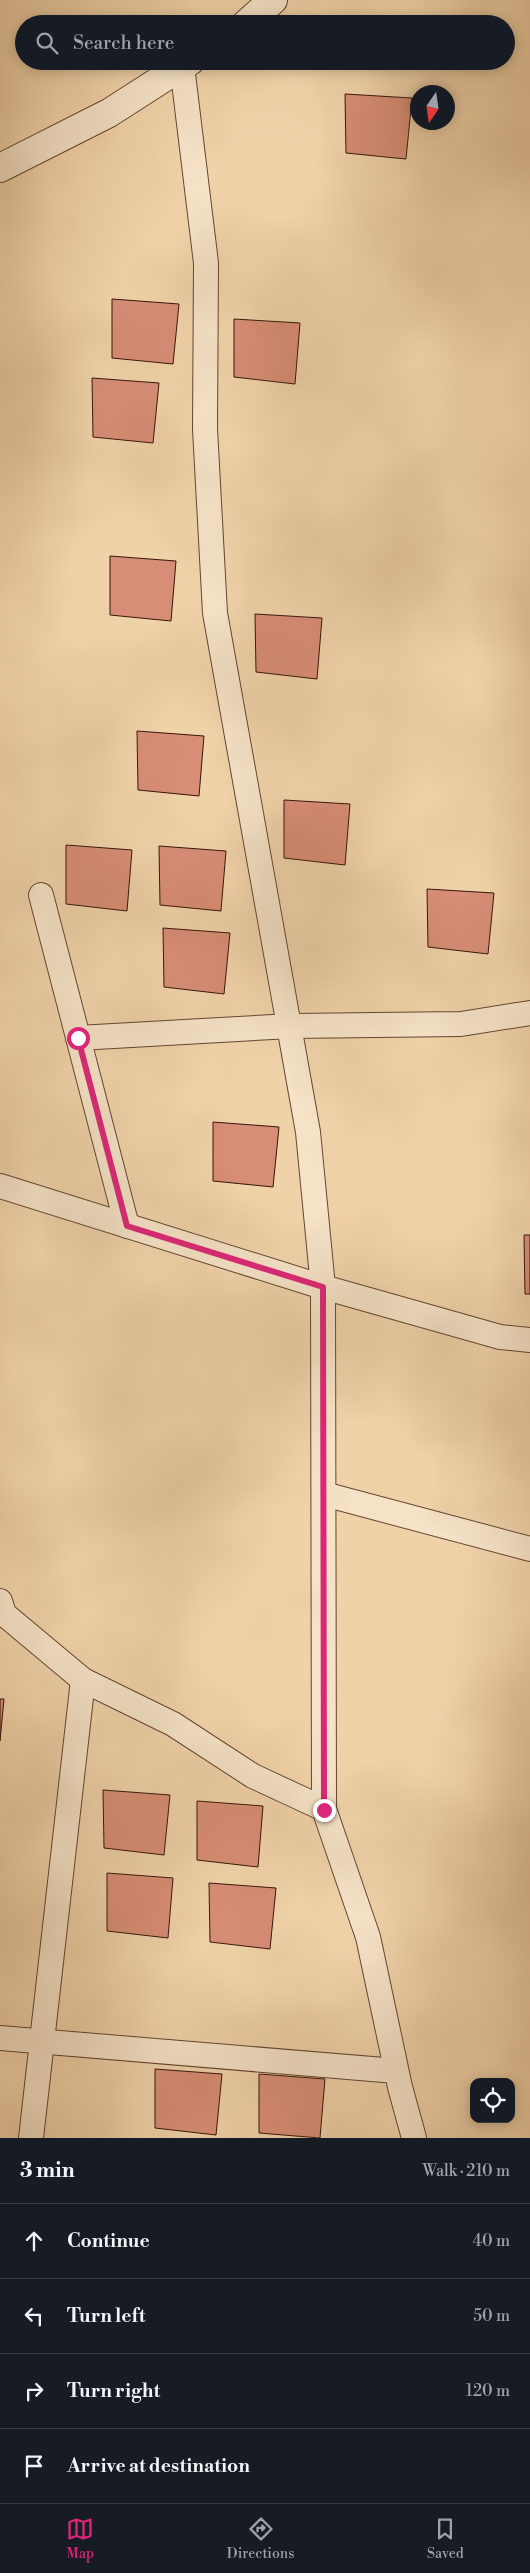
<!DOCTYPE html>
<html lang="en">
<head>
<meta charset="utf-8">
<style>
  :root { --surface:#171b24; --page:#242831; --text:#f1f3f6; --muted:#9ea1a6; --line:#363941; --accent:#db2777 }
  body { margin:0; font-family:"Libre Bodoni",serif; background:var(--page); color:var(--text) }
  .controls { position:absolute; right:15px; bottom:15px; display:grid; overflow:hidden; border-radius:10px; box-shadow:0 2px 12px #0003 }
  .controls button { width:45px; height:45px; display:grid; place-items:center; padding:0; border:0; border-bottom:1px solid var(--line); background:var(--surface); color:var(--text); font:25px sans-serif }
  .compass { position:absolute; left:410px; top:85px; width:45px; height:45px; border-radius:50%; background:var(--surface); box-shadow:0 2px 12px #0003; rotate:193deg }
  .stop { position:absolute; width:15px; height:15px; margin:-11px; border:4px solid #db2777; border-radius:50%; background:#fff }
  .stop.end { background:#db2777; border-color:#fff; box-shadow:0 1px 5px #0008 }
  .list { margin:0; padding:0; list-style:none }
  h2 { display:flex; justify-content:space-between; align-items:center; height:65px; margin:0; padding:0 20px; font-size:21px }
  h2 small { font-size:16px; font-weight:400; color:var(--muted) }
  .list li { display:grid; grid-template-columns:32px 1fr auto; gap:15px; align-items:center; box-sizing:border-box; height:75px; padding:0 20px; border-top:1px solid var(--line) }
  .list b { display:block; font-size:19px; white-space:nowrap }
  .list em { font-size:16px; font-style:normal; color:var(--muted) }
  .icon { flex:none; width:28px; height:28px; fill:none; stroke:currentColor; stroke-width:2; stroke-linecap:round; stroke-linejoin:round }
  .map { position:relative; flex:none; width:530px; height:2138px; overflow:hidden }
  .search { position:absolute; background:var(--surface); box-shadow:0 2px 12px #0003; left:15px; right:15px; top:15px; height:55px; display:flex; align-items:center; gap:12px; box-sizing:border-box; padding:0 18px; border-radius:28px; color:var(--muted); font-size:19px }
  .sheet { height:365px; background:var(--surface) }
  nav { display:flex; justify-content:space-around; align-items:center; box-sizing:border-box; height:70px; border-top:1px solid var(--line); background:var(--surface); font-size:14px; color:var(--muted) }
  nav a { display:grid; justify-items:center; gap:2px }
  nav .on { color:var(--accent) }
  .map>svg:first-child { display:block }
  .building { fill:#d88d76; stroke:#361609 }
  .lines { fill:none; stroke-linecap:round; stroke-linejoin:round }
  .minor-casing { stroke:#644531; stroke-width:26 }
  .tertiary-casing { stroke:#644531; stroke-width:30 }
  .minor { stroke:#f5e2c7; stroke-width:24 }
  .tertiary { stroke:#f5e2c7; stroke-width:28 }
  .route { stroke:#db2777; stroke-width:6 }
</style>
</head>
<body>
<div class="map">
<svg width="530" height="2138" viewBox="0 0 530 2138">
  <rect width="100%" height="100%" fill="#f0d2a9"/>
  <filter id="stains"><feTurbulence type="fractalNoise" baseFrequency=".004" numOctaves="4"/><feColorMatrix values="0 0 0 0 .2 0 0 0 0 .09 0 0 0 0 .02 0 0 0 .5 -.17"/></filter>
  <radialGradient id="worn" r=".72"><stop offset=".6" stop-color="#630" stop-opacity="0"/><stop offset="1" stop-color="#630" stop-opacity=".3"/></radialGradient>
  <g class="building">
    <path d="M345,94L412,98L406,159L346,153Z"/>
    <path d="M112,299L179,304L173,364L112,358Z"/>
    <path d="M234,319L300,323L295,384L234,377Z"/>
    <path d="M92,378L159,383L153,443L93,437Z"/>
    <path d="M110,556L176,561L171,621L110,615Z"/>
    <path d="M255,614L322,618L317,679L256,672Z"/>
    <path d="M137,731L204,736L199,796L138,790Z"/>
    <path d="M284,800L350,804L345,865L284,858Z"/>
    <path d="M66,845L132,850L127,911L66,904Z"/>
    <path d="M159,846L226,851L221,911L160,905Z"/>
    <path d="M427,889L494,893L488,954L428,947Z"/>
    <path d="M163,928L230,933L224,994L164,987Z"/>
    <path d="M213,1122L279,1127L273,1187L213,1181Z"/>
    <path d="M524,1235H530V1294H525Z"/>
    <path d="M0,1699H4L0,1741Z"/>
    <path d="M103,1790L170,1795L164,1855L104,1848Z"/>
    <path d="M197,1801L263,1806L258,1867L197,1860Z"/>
    <path d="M107,1873L173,1878L168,1938L107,1931Z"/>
    <path d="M209,1883L276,1888L270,1949L210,1942Z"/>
    <path d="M155,2069L222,2074L216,2135L155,2128Z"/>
    <path d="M259,2074L325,2079L320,2138L259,2133Z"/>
  </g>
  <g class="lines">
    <defs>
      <g id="minor">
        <path d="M182,66L206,263L205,429L215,613L308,1132L323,1287L324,1809"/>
        <path d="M41,895L127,1226"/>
        <path d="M78,1038L291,1026L461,1024L530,1013"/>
        <path d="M0,1186L323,1287L500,1337L530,1340"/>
        <path d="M324,1494L530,1549"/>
        <path d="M0,1601L4,1614L83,1680L173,1724L253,1776L324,1809L368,1937L400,2087L414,2138"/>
        <path d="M0,2038L396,2071"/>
        <path d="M31,2138L83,1680"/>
      </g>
      <g id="tertiary">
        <path d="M246,24L273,0"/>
        <path d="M0,168L109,113L190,61"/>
      </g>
    </defs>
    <use href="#minor" class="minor-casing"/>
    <use href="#tertiary" class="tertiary-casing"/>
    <use href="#minor" class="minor"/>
    <use href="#tertiary" class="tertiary"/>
  </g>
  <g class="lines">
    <path class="route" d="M78,1038L127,1226L323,1287L324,1810"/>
  </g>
  <rect width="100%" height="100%" filter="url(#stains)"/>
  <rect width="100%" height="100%" fill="url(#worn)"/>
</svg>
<div class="controls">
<button><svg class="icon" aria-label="locate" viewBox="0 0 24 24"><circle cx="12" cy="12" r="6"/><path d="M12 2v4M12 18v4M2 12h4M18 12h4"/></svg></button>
</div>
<svg class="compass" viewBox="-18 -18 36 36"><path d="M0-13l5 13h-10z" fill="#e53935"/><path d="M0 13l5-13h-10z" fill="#9ea1a6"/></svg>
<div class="stop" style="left:78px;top:1038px"></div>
<div class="stop end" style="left:324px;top:1810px"></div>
<div class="search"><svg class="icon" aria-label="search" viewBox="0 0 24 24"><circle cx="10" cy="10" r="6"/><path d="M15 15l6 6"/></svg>Search here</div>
</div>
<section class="sheet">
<h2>3 min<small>Walk · 210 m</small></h2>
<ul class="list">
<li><svg class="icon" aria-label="ahead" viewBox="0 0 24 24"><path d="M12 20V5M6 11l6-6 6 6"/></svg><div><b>Continue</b></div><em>40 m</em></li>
<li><svg class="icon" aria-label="left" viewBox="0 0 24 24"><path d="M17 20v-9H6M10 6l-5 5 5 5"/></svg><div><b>Turn left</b></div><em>50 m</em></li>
<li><svg class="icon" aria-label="right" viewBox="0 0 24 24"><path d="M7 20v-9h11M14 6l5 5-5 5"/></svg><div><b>Turn right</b></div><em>120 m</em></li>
<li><svg class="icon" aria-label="arrive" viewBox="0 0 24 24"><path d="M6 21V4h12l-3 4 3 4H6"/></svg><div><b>Arrive at destination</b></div></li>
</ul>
</section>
<nav>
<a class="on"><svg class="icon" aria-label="map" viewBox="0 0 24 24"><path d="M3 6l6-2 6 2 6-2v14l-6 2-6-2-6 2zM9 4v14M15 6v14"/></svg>Map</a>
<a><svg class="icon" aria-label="directions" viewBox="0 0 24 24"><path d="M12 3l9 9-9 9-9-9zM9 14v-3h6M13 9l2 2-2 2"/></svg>Directions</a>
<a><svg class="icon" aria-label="saved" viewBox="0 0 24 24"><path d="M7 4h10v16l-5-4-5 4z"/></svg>Saved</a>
</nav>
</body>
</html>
